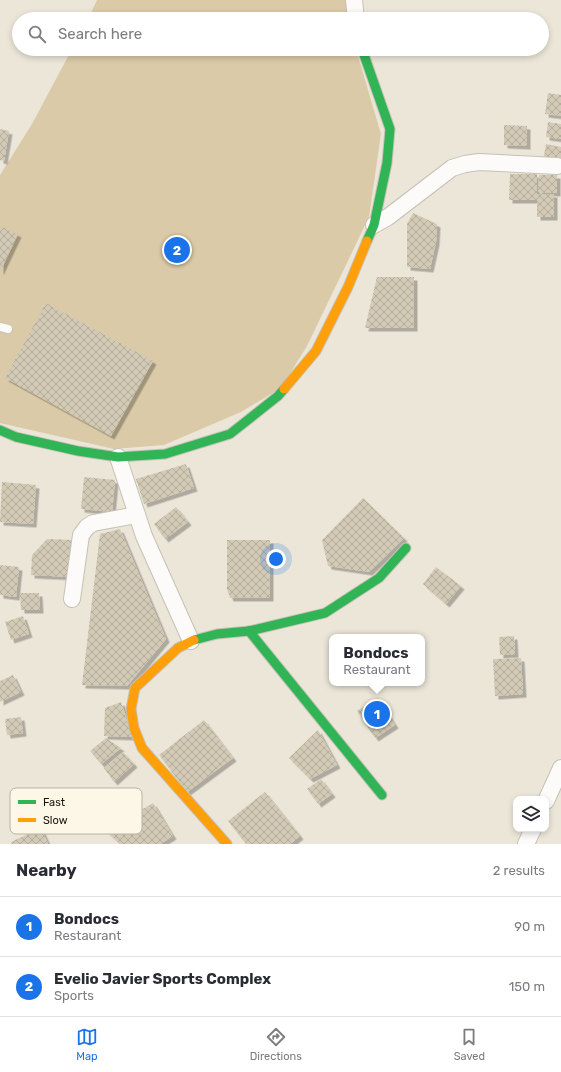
<!DOCTYPE html>
<html lang="en">
<head>
<meta charset="utf-8">
<style>
  :root { --surface:#fff; --page:#f2f2f3; --text:#2b2b33; --muted:#7c7c81; --line:#e1e1e2; --accent:#1a73e8 }
  body { margin:0; font-family:Rubik,sans-serif; background:var(--page); color:var(--text) }
  .controls { position:absolute; right:12px; bottom:12px; display:grid; overflow:hidden; border-radius:8px; box-shadow:0 2px 6px #0003 }
  .controls button { width:36px; height:36px; display:grid; place-items:center; padding:0; border:0; border-bottom:1px solid var(--line); background:var(--surface); color:var(--text); font:20px sans-serif }
  .you { position:absolute; left:276px; top:559px; width:14px; height:14px; margin:-10px; border:3px solid #fff; border-radius:50%; background:#1a73e8; box-shadow:0 0 0 6px #1a73e833 }
  .badge { display:grid; place-items:center; width:26px; height:26px; border-radius:50%; background:var(--accent); color:#fff; font-size:13px; font-weight:700 }
  .pin { position:absolute; translate:-50% -50%; border:2px solid #fff; box-shadow:0 1px 4px #0006 }
  .popup { position:absolute; left:329px; top:634px; width:96px; height:52px; box-sizing:border-box; display:grid; place-content:center; border-radius:8px; background:var(--surface); filter:drop-shadow(0 1px 3px #0005); font-size:13px; white-space:nowrap; color:var(--muted) }
  .popup b { font-size:15px; color:var(--text) }
  .popup::after { content:''; position:absolute; left:50%; top:100%; margin-left:-8px; border:8px solid transparent; border-top-color:var(--surface) }
  .list { margin:0; padding:0; list-style:none }
  h2 { display:flex; justify-content:space-between; align-items:center; height:52px; margin:0; padding:0 16px; font-size:17px }
  h2 small { font-size:13px; font-weight:400; color:var(--muted) }
  .list li { display:grid; grid-template-columns:26px 1fr auto; gap:12px; align-items:center; box-sizing:border-box; height:60px; padding:0 16px; border-top:1px solid var(--line) }
  .list b { display:block; font-size:15px; white-space:nowrap }
  .list p { margin:0; font-size:13px; white-space:nowrap; color:var(--muted) }
  .list em { font-size:13px; font-style:normal; color:var(--muted) }
  .icon { flex:none; width:22px; height:22px; fill:none; stroke:currentColor; stroke-width:2; stroke-linecap:round; stroke-linejoin:round }
  .map { position:relative; flex:none; width:561px; height:844px; overflow:hidden }
  .search { position:absolute; background:var(--surface); box-shadow:0 2px 6px #0003; left:12px; right:12px; top:12px; height:44px; display:flex; align-items:center; gap:10px; box-sizing:border-box; padding:0 14px; border-radius:22px; color:var(--muted); font-size:15px }
  .sheet { height:172px; background:var(--surface) }
  nav { display:flex; justify-content:space-around; align-items:center; box-sizing:border-box; height:56px; border-top:1px solid var(--line); background:var(--surface); font-size:11px; color:var(--muted) }
  nav a { display:grid; justify-items:center; gap:2px }
  nav .on { color:var(--accent) }
  .map>svg:first-child { display:block }
  .garden { fill:#dacaa8 }
  .building { fill:url(#building-cross-hatch); filter:url(#shadow) }
  .lines { fill:none; stroke-linecap:round; stroke-linejoin:round }
  .lane-casing { stroke:#c5c1b6; stroke-width:10 }
  .street-casing { stroke:#c5c1b6; stroke-width:18 }
  .fast-casing { stroke:#c5c1b6; stroke-width:11 }
  .slow-casing { stroke:#c5c1b6; stroke-width:11 }
  .lane { stroke:#fcfbf9; stroke-width:8 }
  .street { stroke:#fcfbf9; stroke-width:16 }
  .fast { stroke:#30b455; stroke-width:9 }
  .slow { stroke:#ff9f0a; stroke-width:9 }
  .key { fill:#fdf7e8; stroke:#b8b3a6; stroke-width:1 }
  .key-label { font-size:11px; fill:#18140c }
</style>
</head>
<body>
<div class="map">
<svg width="561" height="844" viewBox="0 0 561 844">
  <defs>
    <pattern id="building-cross-hatch" width="8" height="8" patternUnits="userSpaceOnUse"><rect width="8" height="8" fill="#d3cab6"/><path d="M0 0l8 8M0 8l8-8" fill="none" stroke="#b4ad9b"/></pattern>
    <filter id="shadow"><feDropShadow dx="3.5" dy="3.5" stdDeviation="0" flood-color="#0004"/></filter>
  </defs>
  <rect width="100%" height="100%" fill="#ece6d9"/>
  <g class="garden">
    <path d="M97,0H345L349,19H88Z"/>
    <path d="M72,49H356L381,134L369,217L307,346L281,388L241,412L164,445L114,449L0,423V175L32,124Z"/>
  </g>
  <g class="building">
    <path d="M548,93L561,95V116L545,114Z"/>
    <path d="M548,122L561,124V139L546,137Z"/>
    <path d="M504,125L527,126V146L504,145Z"/>
    <path d="M0,129L9,131L4,161L0,160Z"/>
    <path d="M546,144L561,147V165L543,162Z"/>
    <path d="M510,174H537V200H509Z"/>
    <path d="M539,175H557V193L538,192Z"/>
    <rect x="537" y="194" width="17" height="23"/>
    <path d="M413,213L437,224L436,242L430,269L407,267V224Z"/>
    <path d="M0,226L18,234L0,272Z"/>
    <path d="M377,277H414V328H365Z"/>
    <path d="M46,303L153,361L111,436L5,378Z"/>
    <path d="M186,464L194,488L144,504L136,479Z"/>
    <path d="M84,477L115,480L112,512L81,509Z"/>
    <path d="M2,482L36,485L33,524L0,522Z"/>
    <path d="M363,498L404,538L369,572L328,566L322,540Z"/>
    <path d="M176,507L188,522L165,539L154,524Z"/>
    <path d="M120,529L166,639L127,686L82,685L100,534Z"/>
    <path d="M47,539L73,540L72,577L31,575L32,555Z"/>
    <path d="M227,540H270V598H230L227,589Z"/>
    <path d="M0,565L19,567L16,597L0,595Z"/>
    <path d="M436,567L461,586L446,604L423,584Z"/>
    <path d="M20,593H39L40,610H21Z"/>
    <path d="M23,616L29,634L11,640L5,622Z"/>
    <path d="M514,636L515,654L500,655L499,637Z"/>
    <path d="M521,658L523,694L495,696L493,659Z"/>
    <path d="M13,675L21,692L0,702V681Z"/>
    <path d="M378,698L395,725L375,738L357,711Z"/>
    <path d="M121,702L133,737L104,736L105,708Z"/>
    <path d="M21,717L23,733L7,735L5,719Z"/>
    <path d="M204,720L233,758L187,792L159,755Z"/>
    <path d="M318,730L337,765L310,779L289,758Z"/>
    <path d="M106,738L121,748L101,764L90,751Z"/>
    <path d="M123,752L134,764L114,782L104,768Z"/>
    <path d="M321,779L332,794L318,804L307,789Z"/>
    <path d="M265,792L300,836L290,844H246L228,821Z"/>
    <path d="M153,803L173,836L160,844H120L106,831Z"/>
    <path d="M41,828L48,844H12L11,842Z"/>
  </g>
  <g class="lines">
    <defs>
      <path id="lane" d="M0,327L8,329"/>
      <g id="street">
        <path d="M354,0L356,19"/>
        <path d="M374,225L388,217L452,168L465,164L479,162L557,166"/>
        <path d="M118,457L144,536L191,641"/>
        <path d="M72,599L81,535L87,527L93,523L137,515"/>
        <path d="M546,801L561,768"/>
        <path d="M526,844L533,829"/>
      </g>
      <g id="fast">
        <path d="M362,49L390,129L387,163L374,225L367,241"/>
        <path d="M0,430L16,437L78,451L118,457L165,454L230,434L278,396L284,389"/>
        <path d="M249,631L325,613L379,578L406,548"/>
        <path d="M194,640L217,634L249,631L382,795"/>
      </g>
      <g id="slow">
        <path d="M284,389L316,351L348,287L367,241"/>
        <path d="M194,640L178,648L135,688L131,709L134,728L142,748L227,844"/>
      </g>
    </defs>
    <use href="#lane" class="lane-casing"/>
    <use href="#street" class="street-casing"/>
    <use href="#fast" class="fast-casing"/>
    <use href="#slow" class="slow-casing"/>
    <use href="#lane" class="lane"/>
    <use href="#street" class="street"/>
    <use href="#fast" class="fast"/>
    <use href="#slow" class="slow"/>
  </g>
  <rect x="10" y="788" width="132" height="46" rx="6" class="key"/>
  <rect x="18" y="800" width="18" height="4" fill="#30b455"/>
  <rect x="18" y="818" width="18" height="4" fill="#ff9f0a"/>
  <g class="key-label">
    <text x="43" y="806">Fast</text>
    <text x="43" y="824">Slow</text>
  </g>
</svg>
<div class="controls">
<button><svg class="icon" aria-label="layers" viewBox="0 0 24 24"><path d="M12 4l9 5-9 5-9-5zM3 14l9 5 9-5"/></svg></button>
</div>
<div class="you"></div>
<div class="pin badge" style="left:377px;top:714px">1</div>
<div class="popup"><b>Bondocs</b>Restaurant</div>
<div class="pin badge" style="left:177px;top:250px">2</div>
<div class="search"><svg class="icon" aria-label="search" viewBox="0 0 24 24"><circle cx="10" cy="10" r="6"/><path d="M15 15l6 6"/></svg>Search here</div>
</div>
<section class="sheet">
<h2>Nearby<small>2 results</small></h2>
<ul class="list">
<li><span class="badge">1</span><div><b>Bondocs</b><p>Restaurant</p></div><em>90 m</em></li>
<li><span class="badge">2</span><div><b>Evelio Javier Sports Complex</b><p>Sports</p></div><em>150 m</em></li>
</ul>
</section>
<nav>
<a class="on"><svg class="icon" aria-label="map" viewBox="0 0 24 24"><path d="M3 6l6-2 6 2 6-2v14l-6 2-6-2-6 2zM9 4v14M15 6v14"/></svg>Map</a>
<a><svg class="icon" aria-label="directions" viewBox="0 0 24 24"><path d="M12 3l9 9-9 9-9-9zM9 14v-3h6M13 9l2 2-2 2"/></svg>Directions</a>
<a><svg class="icon" aria-label="saved" viewBox="0 0 24 24"><path d="M7 4h10v16l-5-4-5 4z"/></svg>Saved</a>
</nav>
</body>
</html>
